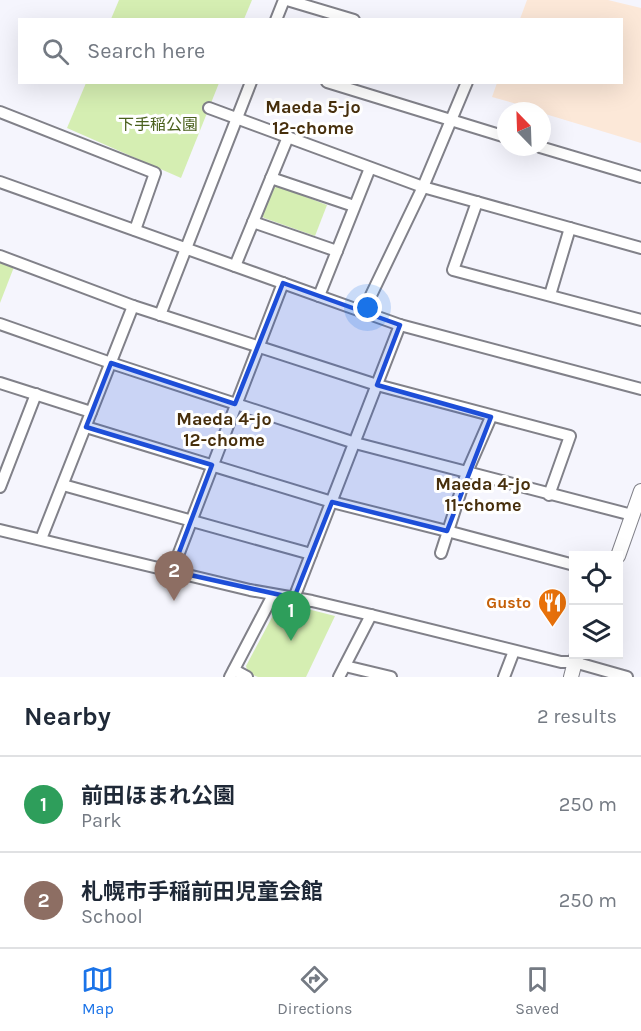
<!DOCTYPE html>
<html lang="en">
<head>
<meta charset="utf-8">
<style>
  :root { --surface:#fff; --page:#f6f6f7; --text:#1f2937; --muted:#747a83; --line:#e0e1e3; --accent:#1a73e8 }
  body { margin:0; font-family:Karla,"Noto Sans JP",sans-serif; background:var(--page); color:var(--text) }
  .controls { position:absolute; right:18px; bottom:18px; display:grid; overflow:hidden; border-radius:0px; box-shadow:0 6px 24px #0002 }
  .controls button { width:54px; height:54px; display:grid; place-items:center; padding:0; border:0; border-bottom:2px solid var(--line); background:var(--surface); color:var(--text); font:30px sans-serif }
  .compass { position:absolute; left:497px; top:102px; width:54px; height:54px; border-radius:50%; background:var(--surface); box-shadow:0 6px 24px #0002; rotate:337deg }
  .you { position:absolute; left:368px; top:308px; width:21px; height:21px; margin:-15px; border:4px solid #fff; border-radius:50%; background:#1a73e8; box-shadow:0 0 0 9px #1a73e833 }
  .badge { display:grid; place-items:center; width:39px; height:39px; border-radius:50%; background:var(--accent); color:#fff; font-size:20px; font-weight:700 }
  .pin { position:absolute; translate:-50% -50px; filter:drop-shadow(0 2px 3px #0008) }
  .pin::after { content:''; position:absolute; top:32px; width:21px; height:18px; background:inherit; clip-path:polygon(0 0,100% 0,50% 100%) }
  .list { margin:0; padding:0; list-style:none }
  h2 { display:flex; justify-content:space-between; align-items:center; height:78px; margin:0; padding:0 24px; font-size:26px }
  h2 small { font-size:20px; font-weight:400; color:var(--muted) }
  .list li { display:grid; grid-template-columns:39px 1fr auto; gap:18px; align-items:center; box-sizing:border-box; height:96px; padding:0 24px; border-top:2px solid var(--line) }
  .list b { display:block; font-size:22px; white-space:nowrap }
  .list p { margin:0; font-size:20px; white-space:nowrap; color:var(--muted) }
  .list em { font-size:20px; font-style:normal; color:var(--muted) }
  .icon { flex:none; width:33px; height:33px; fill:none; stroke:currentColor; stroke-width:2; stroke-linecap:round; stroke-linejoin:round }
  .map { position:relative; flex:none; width:641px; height:677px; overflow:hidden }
  .search { position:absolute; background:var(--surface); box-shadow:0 6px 24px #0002; left:18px; right:18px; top:18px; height:66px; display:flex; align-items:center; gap:15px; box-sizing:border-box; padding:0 21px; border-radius:0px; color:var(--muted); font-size:22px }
  .sheet { height:270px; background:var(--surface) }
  nav { display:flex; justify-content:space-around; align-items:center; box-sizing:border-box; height:84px; border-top:2px solid var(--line); background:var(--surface); font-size:16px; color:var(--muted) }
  nav a { display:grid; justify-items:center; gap:3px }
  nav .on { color:var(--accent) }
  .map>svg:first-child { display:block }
  .commercial { fill:#fce8d8 }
  .green { fill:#d5eeb2 }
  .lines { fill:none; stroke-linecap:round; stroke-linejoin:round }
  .minor-casing { stroke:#818189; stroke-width:14 }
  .major-casing { stroke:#818189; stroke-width:16 }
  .minor { stroke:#fff; stroke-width:10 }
  .major { stroke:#fff; stroke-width:14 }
  .marked { fill:#1d4ed8; fill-opacity:0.2; stroke:#1d4ed8; stroke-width:4.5; stroke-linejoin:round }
  .labels { text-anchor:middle; stroke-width:6; stroke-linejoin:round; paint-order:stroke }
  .park-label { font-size:16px; fill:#4a601d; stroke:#fff }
  .food-label { font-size:16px; font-weight:bold; fill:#c56008; stroke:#fff; text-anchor:end }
  .neighbourhood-label { font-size:18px; font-weight:bold; fill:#472f0c; stroke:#fff }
</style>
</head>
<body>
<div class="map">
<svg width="641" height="677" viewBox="0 0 641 677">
  <rect width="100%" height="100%" fill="#f5f5fd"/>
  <path class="commercial" d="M527,0H608L641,8V143L542,113V111L492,97L497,83L622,82V20L520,19Z"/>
  <g class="green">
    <path d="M119,0H252L244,19H111Z"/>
    <path d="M86,83H219L181,178L67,128Z"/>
    <path d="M278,186L327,205L315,236L264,218L262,216L274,188Z"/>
    <path d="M0,262L14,267L0,303Z"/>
    <path d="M284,603L335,616L306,677H258L248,673L246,666L278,606Z"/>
  </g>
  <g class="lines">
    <defs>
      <g id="minor">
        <path d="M287,0L354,20"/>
        <path d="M276,20L284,0"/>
        <path d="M327,82L506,137"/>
        <path d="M209,108L423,187L641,248"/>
        <path d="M0,112L155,173L135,230"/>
        <path d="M540,147L641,177"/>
        <path d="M271,178L354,206"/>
        <path d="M0,182L400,325L641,389"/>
        <path d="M477,202L453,270L641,320"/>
        <path d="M253,222L337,251"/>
        <path d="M0,256L133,306L377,385L570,436L549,495"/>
        <path d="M235,266L288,137"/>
        <path d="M550,295L570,228"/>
        <path d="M319,296L370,168"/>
        <path d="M363,312L423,187L467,82"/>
        <path d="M160,315L251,82"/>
        <path d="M0,324L111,363L355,443L632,515"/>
        <path d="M0,383L91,412"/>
        <path d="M86,427L332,502L447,531L574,565"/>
        <path d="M63,485L311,554"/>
        <path d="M0,487L36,394"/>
        <path d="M0,530L250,590L312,601L371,615L561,662H574L627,677"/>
        <path d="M41,539L133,306"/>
        <path d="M441,553L467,472L491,417"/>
        <path d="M172,571L283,283"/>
        <path d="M294,598L400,325"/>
        <path d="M345,666L391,677"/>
        <path d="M234,670L247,677"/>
        <path d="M230,677L273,595"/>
        <path d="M339,677L371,615"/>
        <path d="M504,677L514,651"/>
      </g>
      <g id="major">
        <path d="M618,556L641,491"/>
        <path d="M571,677L577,654"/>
      </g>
    </defs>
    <use href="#minor" class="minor-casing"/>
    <use href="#major" class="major-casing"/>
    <use href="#minor" class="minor"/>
    <use href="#major" class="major"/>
  </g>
  <path class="marked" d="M283,283L400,325L377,385L491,417L447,531L332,502L294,598L172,571L212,465L86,427L111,363L235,404Z"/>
  <defs>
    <symbol id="restaurant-pin" viewBox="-11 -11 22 30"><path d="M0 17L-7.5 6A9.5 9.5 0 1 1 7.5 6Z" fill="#e8710a" stroke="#fff"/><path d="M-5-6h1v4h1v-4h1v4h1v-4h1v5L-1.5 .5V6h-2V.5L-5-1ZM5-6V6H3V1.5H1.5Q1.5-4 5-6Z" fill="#fff"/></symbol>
  </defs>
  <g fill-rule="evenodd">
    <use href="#restaurant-pin" x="536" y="586" width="33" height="45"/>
  </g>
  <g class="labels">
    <g class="park-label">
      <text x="158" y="130">下手稲公園</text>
    </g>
    <g class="food-label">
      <text x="531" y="608">Gusto</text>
    </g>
    <g class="neighbourhood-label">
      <text x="313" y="113">Maeda 5-jo<tspan x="313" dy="21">12-chome</tspan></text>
      <text x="224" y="425">Maeda 4-jo<tspan x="224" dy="21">12-chome</tspan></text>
      <text x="483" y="490">Maeda 4-jo<tspan x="483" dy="21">11-chome</tspan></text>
    </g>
  </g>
</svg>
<div class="controls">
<button><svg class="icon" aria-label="locate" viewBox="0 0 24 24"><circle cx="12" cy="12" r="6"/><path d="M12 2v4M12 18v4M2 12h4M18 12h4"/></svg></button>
<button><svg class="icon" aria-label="layers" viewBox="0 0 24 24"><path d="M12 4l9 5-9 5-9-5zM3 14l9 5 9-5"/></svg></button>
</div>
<svg class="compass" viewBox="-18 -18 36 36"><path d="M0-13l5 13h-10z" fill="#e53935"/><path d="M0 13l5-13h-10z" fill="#747a83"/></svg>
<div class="you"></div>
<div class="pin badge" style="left:291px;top:641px;background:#2e9e5b">1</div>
<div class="pin badge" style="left:174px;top:601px;background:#8d6e63">2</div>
<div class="search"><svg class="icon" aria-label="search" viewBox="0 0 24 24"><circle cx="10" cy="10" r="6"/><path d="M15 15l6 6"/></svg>Search here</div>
</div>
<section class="sheet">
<h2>Nearby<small>2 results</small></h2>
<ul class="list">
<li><span class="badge" style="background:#2e9e5b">1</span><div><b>前田ほまれ公園</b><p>Park</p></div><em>250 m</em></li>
<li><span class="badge" style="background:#8d6e63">2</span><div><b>札幌市手稲前田児童会館</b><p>School</p></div><em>250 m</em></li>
</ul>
</section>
<nav>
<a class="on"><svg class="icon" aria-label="map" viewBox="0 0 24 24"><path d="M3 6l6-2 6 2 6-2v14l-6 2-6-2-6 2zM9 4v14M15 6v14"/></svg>Map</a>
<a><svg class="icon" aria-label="directions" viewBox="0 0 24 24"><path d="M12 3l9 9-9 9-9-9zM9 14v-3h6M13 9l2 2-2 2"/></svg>Directions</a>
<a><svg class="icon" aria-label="saved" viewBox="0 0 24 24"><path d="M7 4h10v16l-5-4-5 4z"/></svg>Saved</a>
</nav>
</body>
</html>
